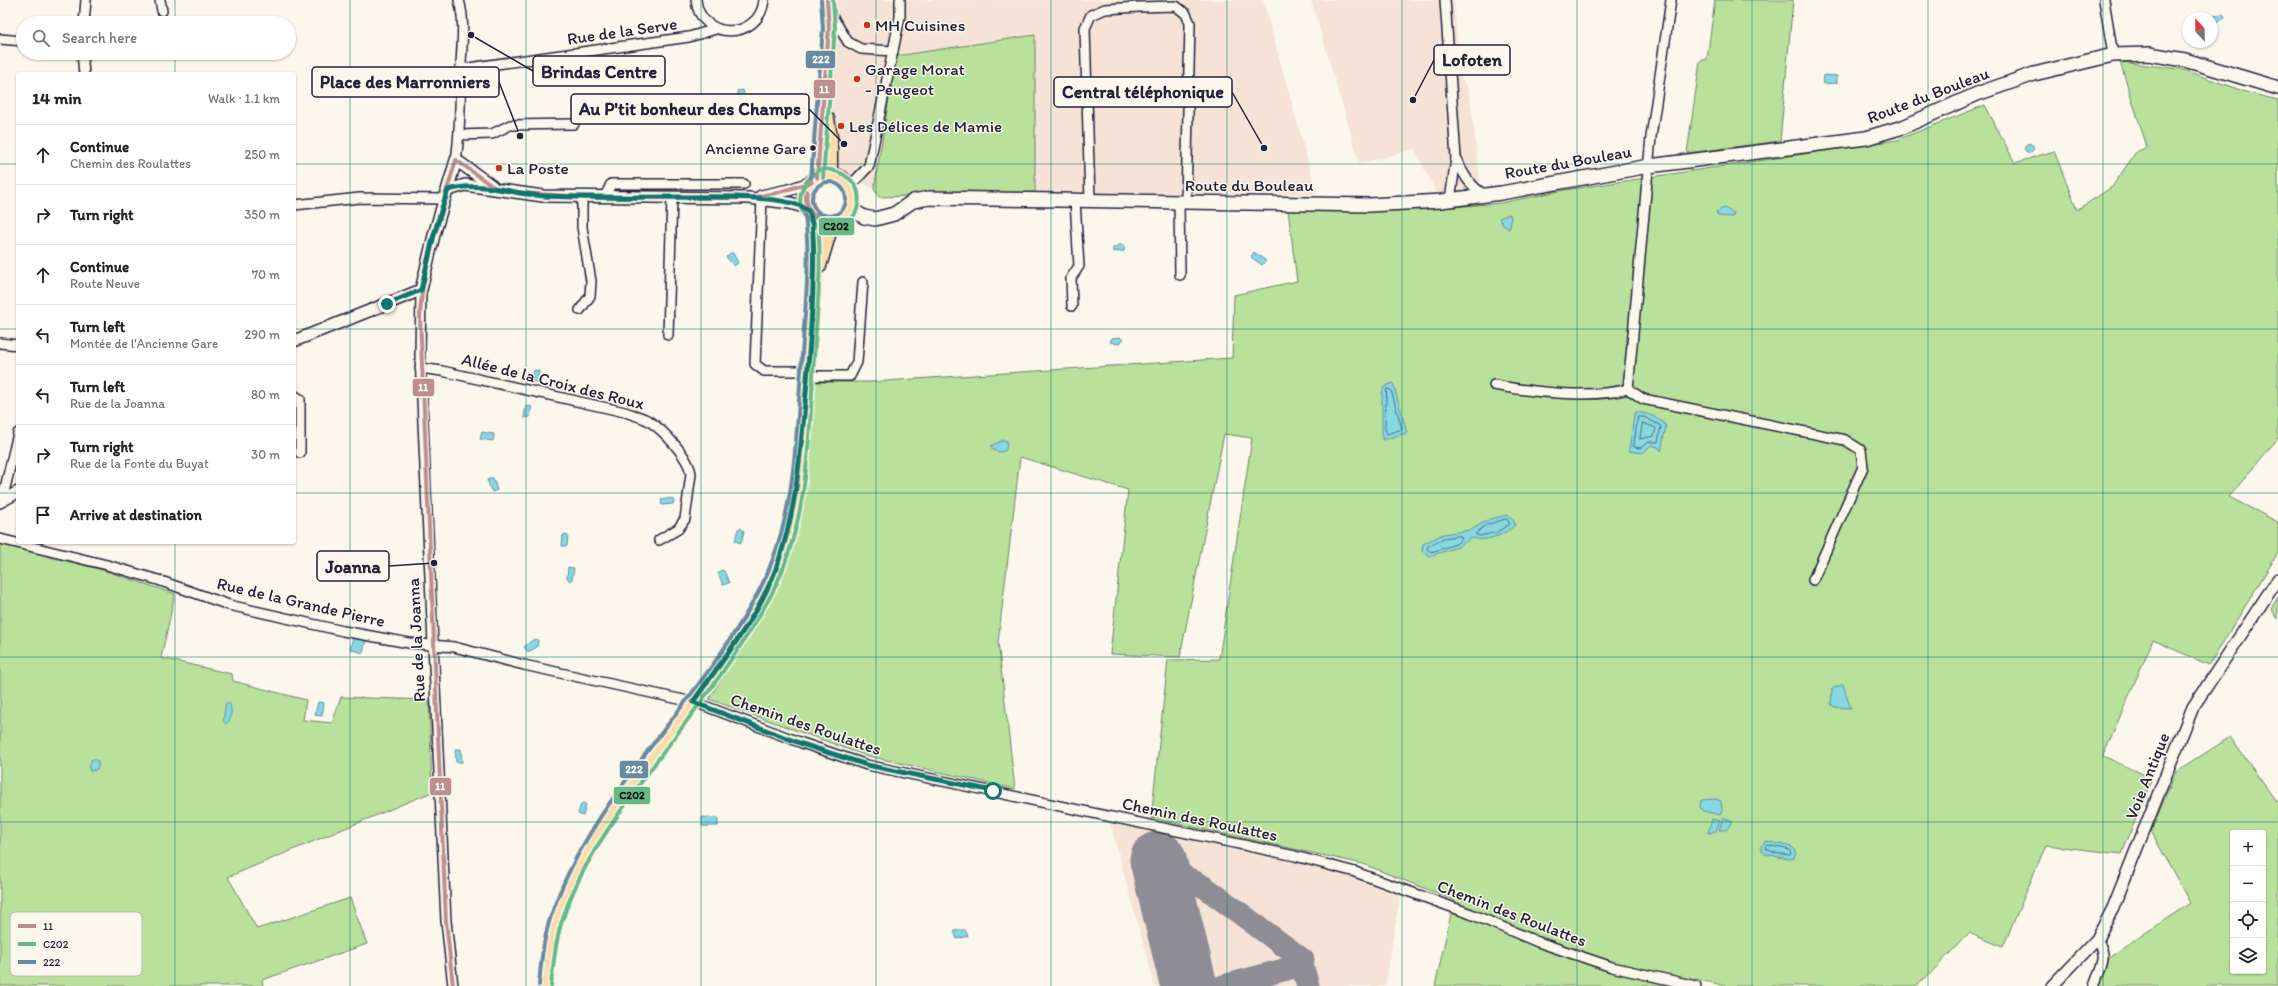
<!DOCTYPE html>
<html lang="en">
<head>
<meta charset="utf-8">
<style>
  :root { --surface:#fff; --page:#f6f6f6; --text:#222; --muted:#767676; --line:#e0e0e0 }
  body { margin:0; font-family:Itim,sans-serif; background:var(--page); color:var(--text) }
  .controls { position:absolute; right:12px; bottom:12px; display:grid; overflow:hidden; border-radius:4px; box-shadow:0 1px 3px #0004 }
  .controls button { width:36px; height:36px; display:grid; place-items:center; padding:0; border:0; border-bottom:1px solid var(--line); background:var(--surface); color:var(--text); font:20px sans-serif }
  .compass { position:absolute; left:2182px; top:12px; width:36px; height:36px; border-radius:50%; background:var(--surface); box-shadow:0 1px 3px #0004; rotate:338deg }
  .stop { position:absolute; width:12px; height:12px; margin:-9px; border:3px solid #0f766e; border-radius:50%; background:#fff }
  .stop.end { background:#0f766e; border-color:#fff; box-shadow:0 1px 4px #0008 }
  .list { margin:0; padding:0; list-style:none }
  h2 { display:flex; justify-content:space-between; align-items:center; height:52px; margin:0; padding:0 16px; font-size:17px }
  h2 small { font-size:13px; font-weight:400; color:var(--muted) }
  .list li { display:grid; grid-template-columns:26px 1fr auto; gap:12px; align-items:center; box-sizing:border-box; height:60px; padding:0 16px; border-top:1px solid var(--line) }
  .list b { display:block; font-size:15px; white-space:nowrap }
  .list p { margin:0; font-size:13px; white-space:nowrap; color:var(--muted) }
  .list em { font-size:13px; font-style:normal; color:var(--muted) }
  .icon { flex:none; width:22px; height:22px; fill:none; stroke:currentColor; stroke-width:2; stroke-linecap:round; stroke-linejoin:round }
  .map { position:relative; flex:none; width:2278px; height:986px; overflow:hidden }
  .search { position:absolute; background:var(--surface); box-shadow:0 1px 3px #0004; left:16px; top:16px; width:280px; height:44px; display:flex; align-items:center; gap:10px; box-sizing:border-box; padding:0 14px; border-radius:22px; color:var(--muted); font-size:15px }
  .panel { position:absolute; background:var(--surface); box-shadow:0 1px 3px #0004; left:16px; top:72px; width:280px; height:472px; border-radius:4px }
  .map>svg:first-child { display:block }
  .built { fill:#f6e2d6 }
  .green { fill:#b9e19c; stroke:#6e826c; fill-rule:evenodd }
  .water { fill:#88d8e2; stroke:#5f8f9f }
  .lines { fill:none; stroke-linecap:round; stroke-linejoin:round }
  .shore { stroke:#4b6b7e; stroke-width:1 }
  .taxiway { stroke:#8e8c94; stroke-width:23 }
  .runway { stroke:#8e8c94; stroke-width:57 }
  .minor-casing { stroke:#22223b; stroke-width:12 }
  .tertiary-casing { stroke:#22223b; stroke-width:14 }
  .secondary-casing { stroke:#22223b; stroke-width:16 }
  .primary-casing { stroke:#22223b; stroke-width:17 }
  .minor { stroke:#fbf7ec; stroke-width:9 }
  .tertiary { stroke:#fbf7ec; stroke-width:11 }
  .secondary { stroke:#fbf7ec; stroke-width:13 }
  .primary { stroke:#fbddab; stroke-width:14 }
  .bus-1-casing { stroke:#fbf7ec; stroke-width:7 }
  .bus-2-casing { stroke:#fbf7ec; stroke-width:7 }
  .bus-3-casing { stroke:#fbf7ec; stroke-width:7 }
  .bus-1 { stroke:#bc8f8f; stroke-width:4 }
  .bus-2 { stroke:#66b986; stroke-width:4 }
  .bus-3 { stroke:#6989a0; stroke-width:4 }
  .route { stroke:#0f766e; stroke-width:5 }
  .grid { fill:none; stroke:#0f766e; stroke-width:1; stroke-opacity:0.55 }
  .poi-dot { fill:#c8321e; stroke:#fbf7ec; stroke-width:1.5 }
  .bus-dot { fill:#22223b; stroke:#fbf7ec; stroke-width:1.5 }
  .labels { text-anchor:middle; stroke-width:3; stroke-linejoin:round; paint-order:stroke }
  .bus-label { font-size:16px; fill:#22223b; stroke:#fbf7ec; text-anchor:end }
  .poi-label { font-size:17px; fill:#22223b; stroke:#fbf7ec; text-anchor:start }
  .street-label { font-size:17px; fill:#22223b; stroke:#fbf7ec }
  .key { fill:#fbf7ec; stroke:#bab7b7; stroke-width:1 }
  .key-label { font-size:11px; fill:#22223b }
  .leader { fill:none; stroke:#22223b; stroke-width:1.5 }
  .callout-dot { fill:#22223b; stroke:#fbf7ec; stroke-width:1.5 }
  .callout { fill:#fbf7ec; stroke:#22223b; stroke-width:1.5 }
  .callout-label { font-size:18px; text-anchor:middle; font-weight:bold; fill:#22223b }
  .line-badge { stroke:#fbf7ec; stroke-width:1.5 }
  .badge-label { font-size:11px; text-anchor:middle; font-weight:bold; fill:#fff }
  .pale-badge-label { font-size:11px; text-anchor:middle; font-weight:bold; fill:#111 }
</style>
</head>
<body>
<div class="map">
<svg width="2278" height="986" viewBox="0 0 2278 986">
  <rect width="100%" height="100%" fill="#fbf7ec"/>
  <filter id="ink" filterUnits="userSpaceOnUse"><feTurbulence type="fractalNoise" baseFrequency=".025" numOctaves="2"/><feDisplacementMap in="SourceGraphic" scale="8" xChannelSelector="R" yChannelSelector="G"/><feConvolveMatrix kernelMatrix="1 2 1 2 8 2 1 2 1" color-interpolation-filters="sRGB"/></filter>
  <g filter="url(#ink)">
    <g class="built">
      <path d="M835,0H1263L1317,194L1035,193V35L897,56L874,189L834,167L829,101L836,17Z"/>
      <path d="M1311,0H1454L1460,75L1469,91L1481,188L1437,193L1414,149L1360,164Z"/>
      <path d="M1110,823L1297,863L1353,878L1400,896L1385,986H1155Z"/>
    </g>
    <g class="green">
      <path d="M1715,0H1793L1780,141L1687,153L1700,61L1707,59Z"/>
      <path d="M1035,35V193L879,197L874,189L896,56Z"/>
      <path d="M2120,62L2181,69L2249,93L2278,100V438L2229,497L2278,522V553L2209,665L2153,640L2103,756L2152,778L2122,854L2046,845L2003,947L1969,933L1927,977L1915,986H1727L1695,979L1694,986H1435L1454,900L1363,864L1151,818L1168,660L1219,659L1252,438L1224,434L1180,657L1110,654L1128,490L1020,457L998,642L1015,789L864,755L709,699L773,597L791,552L804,501L813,382H870L1232,358L1234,295L1297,281L1288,210L1442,208L1501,203L1565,190L1897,140L1985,105L2015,163L2054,151L2077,210L2112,187L2136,152L2147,147Z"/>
      <path d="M0,543L106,571L175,594L161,658L232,674L233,681L306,700L303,720L332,723L341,697L429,700L432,792L228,877L257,929L350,898L367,944L262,980L263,986H0Z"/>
      <path d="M2278,597V619L2271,609Z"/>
      <path d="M2230,737L2278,804V986H2100L2108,958L2190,903L2151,831L2176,772ZM2233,833H2263V971H2233Z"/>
    </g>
    <g class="water">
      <path d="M2222,14L2225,16L2224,19L2213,23L2211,17Z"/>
      <path d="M1824,75L1837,76V83L1823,84Z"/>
      <path d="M743,90L746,102H739L737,91Z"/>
      <circle cx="2029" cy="148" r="4.5"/>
      <path d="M1724,208L1734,213L1732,217L1718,216L1716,212Z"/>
      <path d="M1510,214L1511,223L1509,229L1503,225L1499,218Z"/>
      <path d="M1122,244L1125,248L1124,251L1113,252V248Z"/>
      <path d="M1254,252L1266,261L1262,265L1251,257Z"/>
      <path d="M730,253H733L738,263L734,266L726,257Z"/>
      <path d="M1120,337L1123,340L1118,344L1110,342L1112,338Z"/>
      <path d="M534,370L539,371L538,380L535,382L531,381Z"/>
      <path d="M1393,383L1407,433L1382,440V393L1384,387Z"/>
      <path d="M526,406L532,407L530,417L524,418Z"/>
      <path d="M1636,412C1646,413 1660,417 1666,426L1661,451L1658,447L1651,445L1643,453L1629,451L1634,415Z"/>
      <path d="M482,432L494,434L493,441L480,439Z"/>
      <path d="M1003,440L1007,441L1006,450L1001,452L993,450L991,446Z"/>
      <path d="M493,478L497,490L492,492L487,480Z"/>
      <path d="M672,498L674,501L673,504L662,505L661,500Z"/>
      <path d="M1508,515L1513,519L1515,525C1506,534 1485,543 1473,538L1466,541L1458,547L1430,556L1422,551L1423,544L1443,534L1471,530L1490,519Z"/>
      <path d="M741,528L744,531L741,543L735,541L738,529Z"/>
      <path d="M566,534L568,536L567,546H562L563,535Z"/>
      <path d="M568,567L574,568L572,579L570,581L567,578Z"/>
      <path d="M721,570L724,571L729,583L723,585L718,573Z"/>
      <path d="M353,637L366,641L363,653L350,649Z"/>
      <path d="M534,639L538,640L537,647L528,652L524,647Z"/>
      <path d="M1843,684L1850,706L1851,708L1834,707L1831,704L1832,689Z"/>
      <path d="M318,702L324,703L322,716L315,715Z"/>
      <path d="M226,703L230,704C232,710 232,720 226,724L223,721Z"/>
      <path d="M455,749H461L462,762H456Z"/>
      <path d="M92,759H95L98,761V768L95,770L90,771L89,768Z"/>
      <path d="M1714,799L1721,801L1722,810L1720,815L1703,811L1700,807L1701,800Z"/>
      <path d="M584,803L586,805L583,816L578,814L581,804Z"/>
      <path d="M702,817L718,818V826H702Z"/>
      <path d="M1723,818L1733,822L1726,830H1719Z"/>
      <path d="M1712,819L1720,821L1716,831L1708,833Z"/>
      <path d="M1766,841L1792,847L1796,851L1794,858L1788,859L1765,854L1760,847Z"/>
      <path d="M958,930H965L968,936L957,939L954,931Z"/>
    </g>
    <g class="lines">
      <g class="shore">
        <path d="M1387,389L1391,390L1402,429L1387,434L1385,429Z"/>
        <path d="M1638,417H1644L1661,426L1658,442H1649L1640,448L1634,447Z"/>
        <path d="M1643,423L1656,428L1654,436L1640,439Z"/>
        <path d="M1507,519L1510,524L1497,532L1480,536L1475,534L1486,525Z"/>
        <path d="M1460,536L1462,539L1456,544L1431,552L1427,549L1428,546L1444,538Z"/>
        <path d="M1767,845L1790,850L1791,854L1789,855L1775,853L1765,848Z"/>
      </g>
      <g class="taxiway">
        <path d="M1161,872L1185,877L1206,888L1303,960"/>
        <path d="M1223,986L1302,965L1308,986"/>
      </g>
      <path class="runway" d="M1158,860L1189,986"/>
      <defs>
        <g id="minor">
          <path d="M160,0L162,11"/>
          <path d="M696,0C700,41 760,41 764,0"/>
          <path d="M1445,0L1456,158L1450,200"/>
          <path d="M1671,0L1651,137L1628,389L1643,399L1845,440L1861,450L1863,467L1813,580"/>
          <path d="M2104,0L2113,55"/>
          <path d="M830,13L848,42L861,49L893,51"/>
          <path d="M84,23L86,0"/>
          <path d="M0,39L23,41"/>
          <path d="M82,53L84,74"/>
          <path d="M461,69L689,37L716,29"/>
          <path d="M459,135L492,134L510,125L574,124"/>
          <path d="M1457,159C1463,175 1470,186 1485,195"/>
          <path d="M456,160C461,128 460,96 461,64C462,43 465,21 459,0"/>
          <path d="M850,186L869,166L900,17V0"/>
          <path d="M605,197L611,184H744"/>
          <path d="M762,199L755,364L764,371H807"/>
          <path d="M1090,201L1085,28L1091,15L1105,9L1139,7L1176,6L1186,14L1190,23L1186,203"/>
          <path d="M1179,203L1180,275"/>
          <path d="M294,205L360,198L445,199"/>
          <path d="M421,290L420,356L433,644L446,921L453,986"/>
          <path d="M1072,306L1071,278L1079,266L1075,201"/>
          <path d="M580,310L590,296L591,281L582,227V197"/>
          <path d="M668,335L672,197"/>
          <path d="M0,343L18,345"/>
          <path d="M420,368L442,371L625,412C633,415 642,417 649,421C663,430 689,457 691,474L685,519L678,529L659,540"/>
          <path d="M807,376H850L857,362L863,282"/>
          <path d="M1494,385C1531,392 1592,399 1628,389"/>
          <path d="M294,395L300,399V453"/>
          <path d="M2,501L18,433"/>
          <path d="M0,539L107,565L158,580L229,605L343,631L409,643L454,647L524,665L697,703L802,743L867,765L1295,856L1355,872L1471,914L1538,942L1612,967L1696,986"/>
          <path d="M2094,986C2101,966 2109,958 2097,939"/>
        </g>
        <g id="tertiary">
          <path d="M448,190L465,185L543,196L749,198L790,203L807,208"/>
          <path d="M761,196L789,190L812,182"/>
          <path d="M294,341L421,290L434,235L456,160L492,186"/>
          <path d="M0,502L18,492"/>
          <path d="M2052,986L2097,939L2113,908L2193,707L2278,579"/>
        </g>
        <path id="secondary" d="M851,209L864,217L875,219L894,214L913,201L929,198L1369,205L1441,201L1501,193L1649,166L1866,138L1903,127L1977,94L2034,74L2113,55L2149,54L2185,60L2278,88"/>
        <g id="primary">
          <path d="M827,119L830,137V175"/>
          <circle cx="829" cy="199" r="24"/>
          <path d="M817,178L829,28L827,0"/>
          <path d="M819,266L832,222"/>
          <path d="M545,986C548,895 599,830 650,760C690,706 732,652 765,593C804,522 803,432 808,354C812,308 818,260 811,215"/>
        </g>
      </defs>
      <use href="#minor" class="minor-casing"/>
      <use href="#tertiary" class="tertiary-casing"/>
      <use href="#secondary" class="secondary-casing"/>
      <use href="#primary" class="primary-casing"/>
      <use href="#minor" class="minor"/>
      <use href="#tertiary" class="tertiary"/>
      <use href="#secondary" class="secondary"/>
      <use href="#primary" class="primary"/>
      <defs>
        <g id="bus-1">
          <path d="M817,178L829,28L827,0"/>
          <path d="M807,191C805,204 809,213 820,221"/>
          <path d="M807,191C804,204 808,214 820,221"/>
          <path d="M453,986L446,921L420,317C422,263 441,211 456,160L495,188L519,193L582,197L749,198L776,193L812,182"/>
        </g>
        <g id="bus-2">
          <path d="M820,170C777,196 812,246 847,222C853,218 857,212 858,205C862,182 843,170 823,169"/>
          <path d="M823,178L835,28L833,0"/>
          <path d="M551,986C553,965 555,944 561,924C577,871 610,825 642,781C686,721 734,662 770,597C809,524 809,438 814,358C817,309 823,263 817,214"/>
        </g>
        <g id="bus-3">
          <path d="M811,178L823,28L821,0"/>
          <circle cx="829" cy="199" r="17"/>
          <path d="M539,985C541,963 543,941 550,919C590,795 701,704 760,589C797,516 796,434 802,355C805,308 811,262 805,216"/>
        </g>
      </defs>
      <use href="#bus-1" class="bus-1-casing"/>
      <use href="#bus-2" class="bus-2-casing"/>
      <use href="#bus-3" class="bus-3-casing"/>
      <use href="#bus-1" class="bus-1"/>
      <use href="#bus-2" class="bus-2"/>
      <use href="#bus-3" class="bus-3"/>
    </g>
  </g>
  <g class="lines" filter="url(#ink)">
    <path class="route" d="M387,304L421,290L434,235L448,190C483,180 510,194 544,196C590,198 636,197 682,197C705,197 794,194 808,211C824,228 801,458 795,493C791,518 785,543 777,566C759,616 723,659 693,702L802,744L867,765L993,791"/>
  </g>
  <path class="grid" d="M175,0V23M350,0V986M526,0V986M701,0V986M876,0V986M1051,0V986M1227,0V986M1402,0V986M1577,0V986M1752,0V986M1928,0V986M2103,0V986M175,53V74M0,164H18M294,164H2278M0,329H18M294,329H2278M0,493H18M294,493H2278M175,542V986M0,657H2278M0,822H2278"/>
  <g class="poi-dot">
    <circle cx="867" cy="25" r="4"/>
    <circle cx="857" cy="79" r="4"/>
    <circle cx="841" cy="126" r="4"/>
    <circle cx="499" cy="168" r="4"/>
  </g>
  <circle class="bus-dot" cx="813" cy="148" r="3.5"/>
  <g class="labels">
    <g class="bus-label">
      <text x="806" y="154">Ancienne Gare</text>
    </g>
    <g class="poi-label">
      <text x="875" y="31">MH Cuisines</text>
      <text x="865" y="75">Garage Morat<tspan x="865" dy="20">- Peugeot</tspan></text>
      <text x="849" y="132">Les Délices de Mamie</text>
      <text x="507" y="174">La Poste</text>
    </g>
    <g class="street-label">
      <text transform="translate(622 31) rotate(-8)" y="6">Rue de la Serve</text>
      <text transform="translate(1928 95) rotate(-21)" y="6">Route du Bouleau</text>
      <text transform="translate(1568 162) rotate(-10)" y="6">Route du Bouleau</text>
      <text x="1249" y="191">Route du Bouleau</text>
      <text transform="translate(553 381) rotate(14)" y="6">Allée de la Croix des Roux</text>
      <text transform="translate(301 602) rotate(13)" y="6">Rue de la Grande Pierre</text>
      <text transform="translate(416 640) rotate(-93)" y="6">Rue de la Joanna</text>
      <text transform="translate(806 724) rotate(19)" y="6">Chemin des Roulattes</text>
      <text transform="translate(2147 776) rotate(-68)" y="6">Voie Antique</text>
      <text transform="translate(1200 819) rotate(12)" y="6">Chemin des Roulattes</text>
      <text transform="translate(1512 913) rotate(21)" y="6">Chemin des Roulattes</text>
    </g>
  </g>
  <rect x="10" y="912" width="132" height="64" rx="6" class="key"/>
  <rect x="18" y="924" width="18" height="4" fill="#bc8f8f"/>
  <rect x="18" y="942" width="18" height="4" fill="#66b986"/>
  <rect x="18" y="960" width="18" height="4" fill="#6989a0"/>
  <g class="key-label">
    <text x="43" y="930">11</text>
    <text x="43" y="948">C202</text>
    <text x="43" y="966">222</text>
  </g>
  <path class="leader" d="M1413 100L1434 60M471 35L533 71M520 136L499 82M1264 148L1232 92M844 144L809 109M434 563L389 566"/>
  <g class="callout-dot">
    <circle cx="1413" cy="100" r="4"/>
    <circle cx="471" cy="35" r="4"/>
    <circle cx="520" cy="136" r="4"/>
    <circle cx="1264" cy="148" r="4"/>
    <circle cx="844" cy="144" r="4"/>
    <circle cx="434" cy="563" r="4"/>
  </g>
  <g class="callout">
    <rect x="1434" y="45" width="76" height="30" rx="4"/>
    <rect x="533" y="56" width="132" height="30" rx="4"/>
    <rect x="312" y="67" width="187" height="30" rx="4"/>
    <rect x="1054" y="77" width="178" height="30" rx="4"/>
    <rect x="571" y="94" width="238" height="30" rx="4"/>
    <rect x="317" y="551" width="72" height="30" rx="4"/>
  </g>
  <g class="callout-label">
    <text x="1472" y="66">Lofoten</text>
    <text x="599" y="78">Brindas Centre</text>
    <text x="405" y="88">Place des Marronniers</text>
    <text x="1143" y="98">Central téléphonique</text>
    <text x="690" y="115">Au P'tit bonheur des Champs</text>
    <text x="353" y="573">Joanna</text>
  </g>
  <g class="line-badge">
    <rect x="805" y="50" width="31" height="19" rx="4" fill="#6989a0"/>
    <rect x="813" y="79" width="23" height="20" rx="4" fill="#bc8f8f"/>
    <rect x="818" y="217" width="37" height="19" rx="4" fill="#66b986"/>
    <rect x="412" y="378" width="23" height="19" rx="4" fill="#bc8f8f"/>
    <rect x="619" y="760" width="30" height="19" rx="4" fill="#6989a0"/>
    <rect x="429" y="777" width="23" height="19" rx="4" fill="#bc8f8f"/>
    <rect x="613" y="786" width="38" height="19" rx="4" fill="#66b986"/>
  </g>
  <g class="badge-label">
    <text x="821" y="63">222</text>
    <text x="824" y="93">11</text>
    <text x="423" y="391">11</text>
    <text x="634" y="773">222</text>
    <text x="440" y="790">11</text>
  </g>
  <g class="pale-badge-label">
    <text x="836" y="230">C202</text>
    <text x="632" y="799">C202</text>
  </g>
</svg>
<div class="controls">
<button>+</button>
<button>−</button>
<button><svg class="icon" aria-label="locate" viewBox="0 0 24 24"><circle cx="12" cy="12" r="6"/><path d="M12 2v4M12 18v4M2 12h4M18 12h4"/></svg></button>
<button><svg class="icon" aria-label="layers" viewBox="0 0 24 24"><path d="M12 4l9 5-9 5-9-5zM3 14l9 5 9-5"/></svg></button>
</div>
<svg class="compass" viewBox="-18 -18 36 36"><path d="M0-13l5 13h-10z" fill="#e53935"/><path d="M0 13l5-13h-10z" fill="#767676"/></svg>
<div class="stop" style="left:993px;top:791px"></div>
<div class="stop end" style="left:387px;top:304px"></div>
<div class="search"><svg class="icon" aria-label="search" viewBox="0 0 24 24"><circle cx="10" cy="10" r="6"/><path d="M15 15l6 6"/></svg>Search here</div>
<section class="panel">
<h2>14 min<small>Walk · 1.1 km</small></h2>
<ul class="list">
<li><svg class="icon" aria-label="ahead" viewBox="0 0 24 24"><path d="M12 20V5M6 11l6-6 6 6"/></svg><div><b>Continue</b><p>Chemin des Roulattes</p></div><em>250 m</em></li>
<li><svg class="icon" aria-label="right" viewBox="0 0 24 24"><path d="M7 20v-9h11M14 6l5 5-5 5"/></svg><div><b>Turn right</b></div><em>350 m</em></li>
<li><svg class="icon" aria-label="ahead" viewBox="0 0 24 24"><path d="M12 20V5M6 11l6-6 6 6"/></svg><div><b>Continue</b><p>Route Neuve</p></div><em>70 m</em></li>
<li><svg class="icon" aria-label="left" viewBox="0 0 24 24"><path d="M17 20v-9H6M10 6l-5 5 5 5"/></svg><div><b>Turn left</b><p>Montée de l'Ancienne Gare</p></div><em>290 m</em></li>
<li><svg class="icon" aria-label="left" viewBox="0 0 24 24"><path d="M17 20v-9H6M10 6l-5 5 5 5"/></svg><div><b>Turn left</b><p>Rue de la Joanna</p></div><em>80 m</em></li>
<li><svg class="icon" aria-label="right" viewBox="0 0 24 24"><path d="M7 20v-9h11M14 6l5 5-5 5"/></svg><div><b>Turn right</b><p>Rue de la Fonte du Buyat</p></div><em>30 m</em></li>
<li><svg class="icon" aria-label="arrive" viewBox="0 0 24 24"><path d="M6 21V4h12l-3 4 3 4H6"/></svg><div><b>Arrive at destination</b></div></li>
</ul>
</section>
</div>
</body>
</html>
